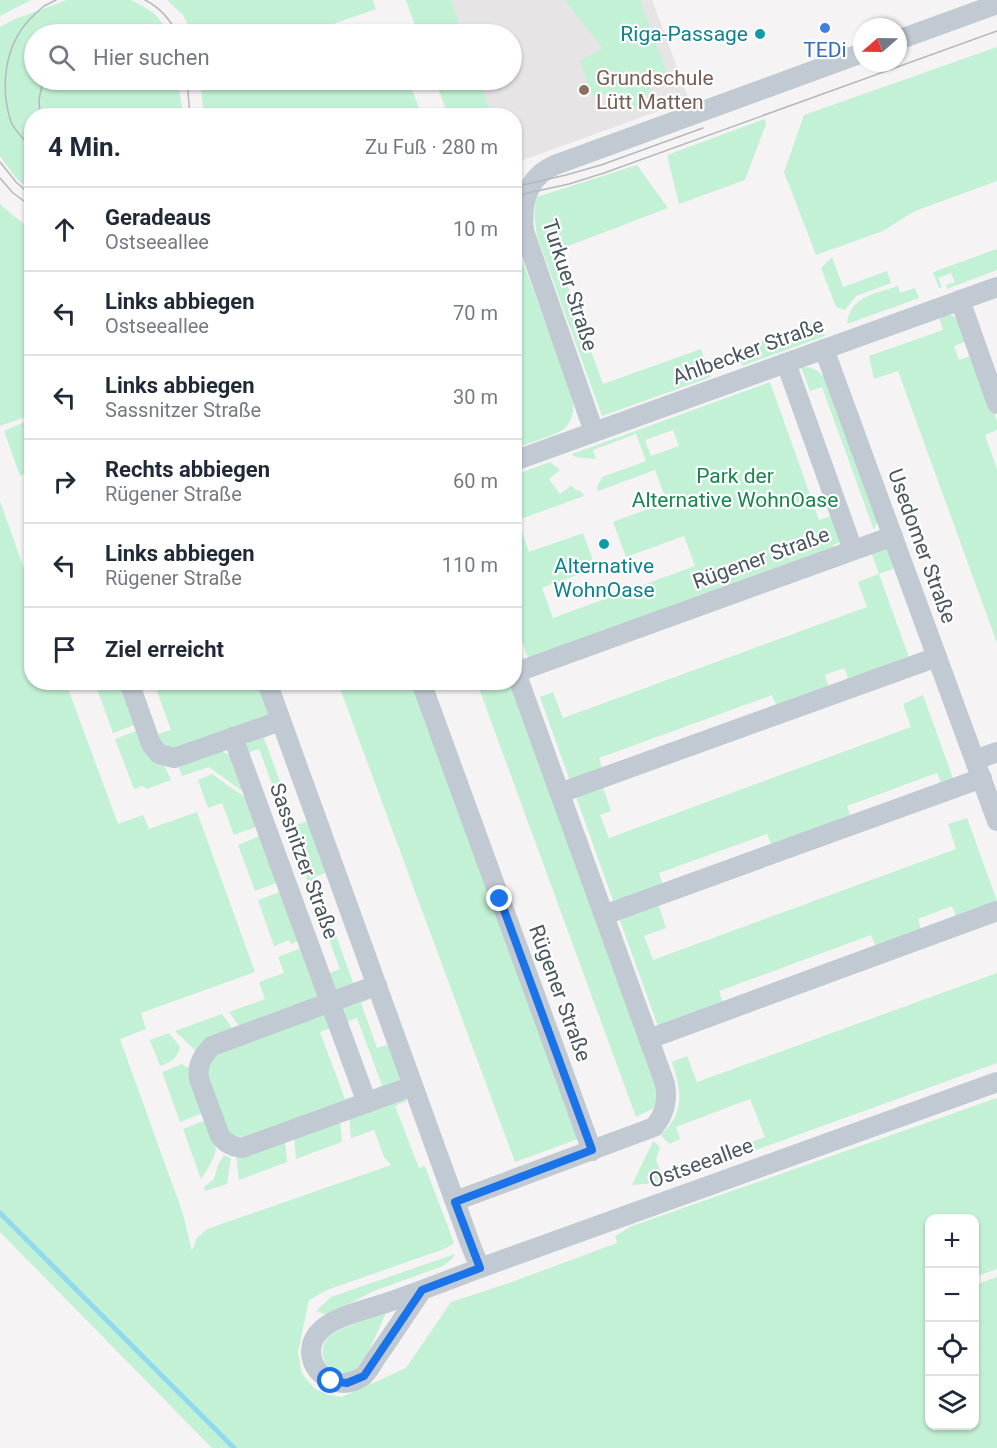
<!DOCTYPE html>
<html lang="de">
<head>
<meta charset="utf-8">
<style>
  :root { --surface:#fff; --page:#f6f6f7; --text:#1f2937; --muted:#747a83; --line:#e0e1e3 }
  body { margin:0; font-family:Roboto,sans-serif; background:var(--page); color:var(--text) }
  .controls { position:absolute; right:18px; bottom:18px; display:grid; overflow:hidden; border-radius:12px; box-shadow:0 2px 4px #0004 }
  .controls button { width:54px; height:54px; display:grid; place-items:center; padding:0; border:0; border-bottom:2px solid var(--line); background:var(--surface); color:var(--text); font:30px sans-serif }
  .compass { position:absolute; left:853px; top:18px; width:54px; height:54px; border-radius:50%; background:var(--surface); box-shadow:0 2px 4px #0004; rotate:250deg }
  .stop { position:absolute; width:18px; height:18px; margin:-14px; border:4px solid #1a73e8; border-radius:50%; background:#fff }
  .stop.end { background:#1a73e8; border-color:#fff; box-shadow:0 2px 6px #0008 }
  .list { margin:0; padding:0; list-style:none }
  h2 { display:flex; justify-content:space-between; align-items:center; height:78px; margin:0; padding:0 24px; font-size:26px }
  h2 small { font-size:20px; font-weight:400; color:var(--muted) }
  .list li { display:grid; grid-template-columns:39px 1fr auto; gap:18px; align-items:center; box-sizing:border-box; height:84px; padding:0 24px; border-top:2px solid var(--line) }
  .list b { display:block; font-size:22px; white-space:nowrap }
  .list p { margin:0; font-size:20px; white-space:nowrap; color:var(--muted) }
  .list em { font-size:20px; font-style:normal; color:var(--muted) }
  .icon { flex:none; width:33px; height:33px; fill:none; stroke:currentColor; stroke-width:2; stroke-linecap:round; stroke-linejoin:round }
  .map { position:relative; flex:none; width:997px; height:1448px; overflow:hidden }
  .search { position:absolute; background:var(--surface); box-shadow:0 2px 4px #0004; left:24px; top:24px; width:498px; height:66px; display:flex; align-items:center; gap:15px; box-sizing:border-box; padding:0 21px; border-radius:33px; color:var(--muted); font-size:22px }
  .panel { position:absolute; background:var(--surface); box-shadow:0 2px 4px #0004; left:24px; top:108px; width:498px; height:582px; border-radius:24px }
  .map>svg:first-child { display:block }
  .education { fill:#e6e4e5 }
  .green { fill:#c3f1d5; fill-rule:evenodd }
  .lines { fill:none; stroke-linecap:round; stroke-linejoin:round }
  .stream { stroke:#90daee; stroke-width:5 }
  .minor { stroke:#c1cad2; stroke-width:20 }
  .tram { stroke:#b5b8bd; stroke-width:1.5 }
  .route { stroke:#1a73e8; stroke-width:8 }
  .shop-dot { fill:#3f7fe0; stroke:#fff; stroke-width:2 }
  .culture-dot { fill:#0f9aa8; stroke:#fff; stroke-width:2 }
  .education-dot { fill:#8d6e63; stroke:#fff; stroke-width:2 }
  .labels { text-anchor:middle; stroke-width:4.5; stroke-linejoin:round; paint-order:stroke }
  .culture-label { font-size:21px; fill:#0d838f; stroke:#fff; text-anchor:end }
  .shop-label { font-size:21px; fill:#366cbe; stroke:#fff }
  .education-label { font-size:21px; fill:#785e54; stroke:#fff; text-anchor:start }
  .street-label { font-size:21px; fill:#4a5661; stroke:#fff }
  .park-label { font-size:21px; fill:#17864f; stroke:#fff }
</style>
</head>
<body>
<div class="map">
<svg width="997" height="1448" viewBox="0 0 997 1448">
  <rect width="100%" height="100%" fill="#f5f3f3"/>
  <path class="education" d="M451,0H652L689,100L515,163L514,116L492,115L479,80H512V34H463Z"/>
  <g class="green">
    <path d="M0,0H31L0,16Z"/>
    <path d="M67,0H131L141,5L155,14L165,27L168,34H34V80H178L183,115L32,116L31,191L16,178L0,156V27L15,19Z"/>
    <path d="M167,0H373L376,9L327,26L330,34H192L183,15Z"/>
    <path d="M406,0H451L463,34H418Z"/>
    <path d="M568,0H640L666,71L633,111L615,91L593,97L580,61L603,48L565,1Z"/>
    <path d="M997,47V181L915,211L883,231L816,255L784,172L804,115Z"/>
    <path d="M200,80H408L422,115H204Z"/>
    <path d="M435,80H479L492,115H448Z"/>
    <path d="M765,119L766,124L745,180L679,204L667,155Z"/>
    <path d="M637,165L668,208L555,251L603,384L701,349L711,377L602,416L537,236C535,222 533,210 537,197Z"/>
    <path d="M0,203L3,207L32,231L31,415L0,426Z"/>
    <path d="M997,249V270L947,289L946,285L955,282L951,273L938,278L942,287L939,288L933,272Z"/>
    <path d="M521,257L573,398C574,409 573,421 564,429C558,434 524,445 515,448V332L522,329L515,308V259Z"/>
    <path d="M832,257L843,287L887,271L891,283L856,296L845,310L836,307L821,268Z"/>
    <path d="M898,286L900,293L915,288L919,298L847,324C850,296 875,294 898,286Z"/>
    <path d="M946,314C961,316 963,328 968,341L954,346L959,360L973,355L997,421V430L985,435L997,469V643L898,371L874,379L869,356L943,330L939,317Z"/>
    <path d="M820,320L825,336L742,366L737,350Z"/>
    <path d="M801,367C816,367 820,372 829,383L878,519L874,530L822,387L810,391Z"/>
    <path d="M770,382L819,520L836,514L845,541L833,545L834,550L529,661L515,622V475L550,462L560,470L549,479L560,494L571,486L576,490L582,492L584,496L518,520L529,552L583,533L596,568L542,588L553,618L695,566L684,536L626,557L613,522L667,502L655,470L598,491L597,487L602,477L646,461L636,434L593,450L596,459L575,457L572,454ZM673,430L679,446L651,456L645,440Z"/>
    <path d="M27,421L31,432V472L20,476L4,431Z"/>
    <path d="M0,501L31,588L32,682L66,683L118,824L143,815L149,829L197,812L255,972L141,1013L146,1029L120,1039L183,1214L192,1251L197,1238L207,1229L391,1165L384,1157L374,1130L351,1138L349,1116L402,1099L407,1101L395,1106L419,1168L425,1166L454,1243L444,1249L327,1290L309,1300L298,1352L302,1374L315,1389L329,1395L342,1397L406,1368L451,1302L512,1282L617,1243L615,1236L632,1226L997,1098V1269L975,1277L974,1218H930V1426H974L975,1285L997,1277V1448H212L0,1232Z"/>
    <path d="M882,547L888,550L896,568L879,574L870,549Z"/>
    <path d="M879,574L910,660L850,683L844,668L825,675L830,690L778,709L772,695L599,758L603,772L571,784L540,697L553,692L563,718L867,607L858,582Z"/>
    <path d="M95,683H122L137,724L113,733Z"/>
    <path d="M154,683H259L268,708V715L180,751L164,747L156,735L171,730Z"/>
    <path d="M338,683H421L586,1136L515,1162Z"/>
    <path d="M477,683H511L658,1087V1099L654,1108L636,1117Z"/>
    <path d="M923,695L955,784L943,788L937,773L847,806L852,821L773,849L767,834L659,873L664,888L615,906L575,794L602,784L611,811L600,815L609,838L911,727L903,704Z"/>
    <path d="M139,730C150,746 164,762 171,780L147,789L142,786L134,789L115,739Z"/>
    <path d="M275,733L264,738L296,825L308,821L327,872L315,877L354,985L344,993L334,990L324,975L340,969L259,749L243,754L244,748L251,739Z"/>
    <path d="M221,751L229,755L242,791L209,767L182,776L177,763Z"/>
    <path d="M212,774L250,801L259,826L234,835L222,803L208,808L198,780Z"/>
    <path d="M967,818L997,901V905L957,920L952,906L918,919L922,933L877,949L871,935L719,991L724,1005L659,1029L618,915L657,900L666,928L644,936L653,960L956,849L948,824Z"/>
    <path d="M262,835L279,882L255,891L238,845Z"/>
    <path d="M282,891L300,940L291,944L289,940L274,946L258,900Z"/>
    <path d="M304,947L317,995L314,1001L241,1029L229,1012L265,999L259,982L284,973L278,957Z"/>
    <path d="M997,973V1063L667,1182L632,1185L653,1141L660,1147L656,1160L662,1175L765,1137L750,1099L676,1127L680,1139L669,1144L661,1135C686,1111 681,1092 672,1062L687,1056L697,1082Z"/>
    <path d="M368,997L373,998L361,1003L377,1048L390,1044L402,1077L399,1082L378,1093L369,1091L382,1085L357,1018L344,1023L338,1006Z"/>
    <path d="M330,1002L338,1025L320,1032L345,1099L364,1093L367,1103L230,1145L199,1063Z"/>
    <path d="M222,1014L235,1032L197,1052L175,1031Z"/>
    <path d="M169,1033L180,1047C177,1059 171,1062 160,1066L150,1040Z"/>
    <path d="M182,1064L186,1067H192L205,1112L180,1122L162,1072Z"/>
    <path d="M208,1119C219,1150 219,1151 201,1179L183,1129Z"/>
    <path d="M340,1120L342,1142L296,1159L294,1136Z"/>
    <path d="M285,1139L287,1162L239,1180L236,1156Z"/>
    <path d="M224,1155L231,1158L227,1184L205,1191L204,1187L214,1179L218,1165Z"/>
    <path d="M455,1254L452,1259L443,1266L374,1291L327,1315L316,1311L331,1297Z"/>
    <path d="M386,1313C380,1326 364,1367 352,1373C332,1381 314,1355 327,1339C336,1328 371,1318 386,1313Z"/>
  </g>
  <g class="lines">
    <path class="stream" d="M0,1213L234,1448"/>
    <g class="minor">
      <path d="M898,40L997,4"/>
      <path d="M960,300L997,404"/>
      <path d="M824,349L997,821"/>
      <path d="M786,363L853,550"/>
      <path d="M594,432L524,231C521,203 527,177 555,165L862,53"/>
      <path d="M514,461L997,287"/>
      <path d="M517,672L893,536"/>
      <path d="M129,682L151,744L159,754L174,758L280,721"/>
      <path d="M267,682L471,1246L480,1268"/>
      <path d="M421,682L592,1151"/>
      <path d="M233,737L367,1103"/>
      <path d="M975,760L997,752"/>
      <path d="M560,793L937,657"/>
      <path d="M604,915L982,778"/>
      <path d="M377,985L212,1046C202,1057 197,1064 199,1079L220,1136C226,1144 233,1147 242,1148L413,1086"/>
      <path d="M649,1039L997,911"/>
      <path d="M455,1201L654,1127C665,1114 668,1101 665,1084L514,667"/>
      <path d="M422,1290C407,1312 393,1334 378,1355C373,1362 368,1373 362,1377C327,1399 293,1354 322,1329C336,1316 368,1309 386,1303C418,1292 449,1280 480,1268L997,1082"/>
    </g>
    <g class="tram">
      <path d="M145,0C161,8 169,19 178,34"/>
      <path d="M93,34C106,32 120,30 133,34"/>
      <path d="M187,80L190,116"/>
      <path d="M40,116L39,100L43,80"/>
      <path d="M32,148C24,140 16,132 11,122C0,88 4,46 30,19C34,15 39,10 44,6C48,4 52,2 56,0"/>
      <path d="M0,162L16,182L32,196"/>
      <path d="M0,178L13,193L32,207"/>
      <path d="M514,187L566,175L601,165L703,128"/>
      <path d="M514,196L569,184L604,173L997,31"/>
    </g>
  </g>
  <g class="lines">
    <path class="route" d="M331,1381L347,1383L364,1376L422,1290L480,1268L455,1202L592,1150L500,899"/>
  </g>
  <circle class="shop-dot" cx="825" cy="28" r="6"/>
  <g class="culture-dot">
    <circle cx="760" cy="34" r="6"/>
    <circle cx="604" cy="544" r="6"/>
  </g>
  <circle class="education-dot" cx="584" cy="90" r="6"/>
  <g class="labels">
    <g class="culture-label">
      <text x="748" y="41">Riga-Passage</text>
      <text x="604" y="573" text-anchor="middle">Alternative<tspan x="604" dy="24">WohnOase</tspan></text>
    </g>
    <g class="shop-label">
      <text x="825" y="57">TEDi</text>
    </g>
    <g class="education-label">
      <text x="596" y="85">Grundschule<tspan x="596" dy="24">Lütt Matten</tspan></text>
    </g>
    <g class="street-label">
      <text transform="translate(570 285) rotate(72)" y="7">Turkuer Straße</text>
      <text transform="translate(748 351) rotate(-20)" y="7">Ahlbecker Straße</text>
      <text transform="translate(922 546) rotate(70)" y="7">Usedomer Straße</text>
      <text transform="translate(761 558) rotate(-20)" y="7">Rügener Straße</text>
      <text transform="translate(304 861) rotate(70)" y="7">Sassnitzer Straße</text>
      <text transform="translate(560 993) rotate(70)" y="7">Rügener Straße</text>
      <text transform="translate(701 1163) rotate(-20)" y="7">Ostseeallee</text>
    </g>
    <g class="park-label">
      <text x="735" y="483">Park der<tspan x="735" dy="24">Alternative WohnOase</tspan></text>
    </g>
  </g>
</svg>
<div class="controls">
<button>+</button>
<button>−</button>
<button><svg class="icon" aria-label="locate" viewBox="0 0 24 24"><circle cx="12" cy="12" r="6"/><path d="M12 2v4M12 18v4M2 12h4M18 12h4"/></svg></button>
<button><svg class="icon" aria-label="layers" viewBox="0 0 24 24"><path d="M12 4l9 5-9 5-9-5zM3 14l9 5 9-5"/></svg></button>
</div>
<svg class="compass" viewBox="-18 -18 36 36"><path d="M0-13l5 13h-10z" fill="#e53935"/><path d="M0 13l5-13h-10z" fill="#747a83"/></svg>
<div class="stop" style="left:331px;top:1381px"></div>
<div class="stop end" style="left:500px;top:899px"></div>
<div class="search"><svg class="icon" aria-label="search" viewBox="0 0 24 24"><circle cx="10" cy="10" r="6"/><path d="M15 15l6 6"/></svg>Hier suchen</div>
<section class="panel">
<h2>4 Min.<small>Zu Fuß · 280 m</small></h2>
<ul class="list">
<li><svg class="icon" aria-label="ahead" viewBox="0 0 24 24"><path d="M12 20V5M6 11l6-6 6 6"/></svg><div><b>Geradeaus</b><p>Ostseeallee</p></div><em>10 m</em></li>
<li><svg class="icon" aria-label="left" viewBox="0 0 24 24"><path d="M17 20v-9H6M10 6l-5 5 5 5"/></svg><div><b>Links abbiegen</b><p>Ostseeallee</p></div><em>70 m</em></li>
<li><svg class="icon" aria-label="left" viewBox="0 0 24 24"><path d="M17 20v-9H6M10 6l-5 5 5 5"/></svg><div><b>Links abbiegen</b><p>Sassnitzer Straße</p></div><em>30 m</em></li>
<li><svg class="icon" aria-label="right" viewBox="0 0 24 24"><path d="M7 20v-9h11M14 6l5 5-5 5"/></svg><div><b>Rechts abbiegen</b><p>Rügener Straße</p></div><em>60 m</em></li>
<li><svg class="icon" aria-label="left" viewBox="0 0 24 24"><path d="M17 20v-9H6M10 6l-5 5 5 5"/></svg><div><b>Links abbiegen</b><p>Rügener Straße</p></div><em>110 m</em></li>
<li><svg class="icon" aria-label="arrive" viewBox="0 0 24 24"><path d="M6 21V4h12l-3 4 3 4H6"/></svg><div><b>Ziel erreicht</b></div></li>
</ul>
</section>
</div>
</body>
</html>
